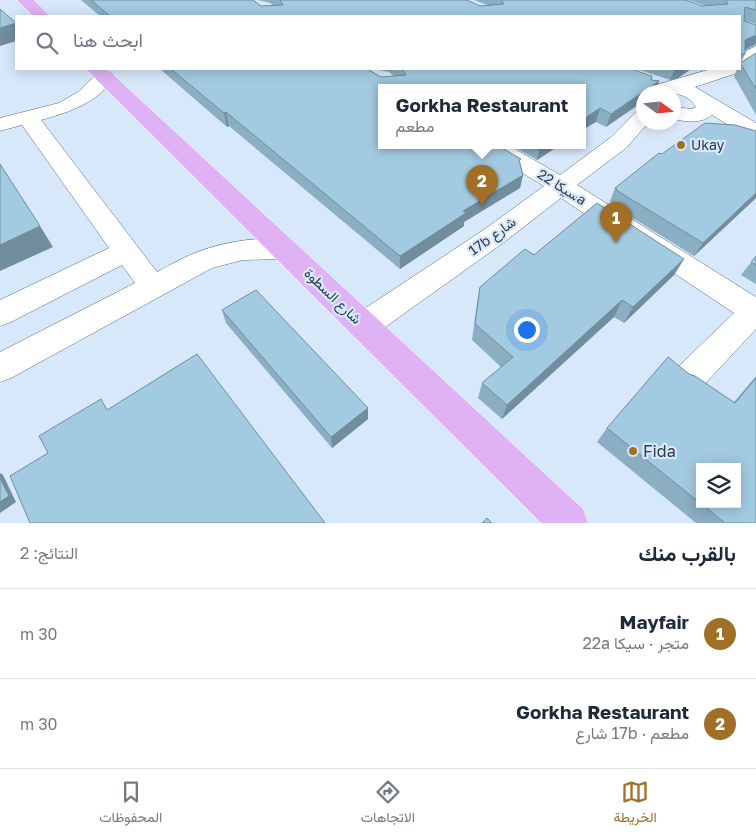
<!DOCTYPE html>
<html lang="ar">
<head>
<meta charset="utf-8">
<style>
  :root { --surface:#fff; --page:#f2f2f3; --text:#1f2937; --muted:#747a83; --line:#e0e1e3; --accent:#a16f25 }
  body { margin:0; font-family:"Golos Text",Vazirmatn,sans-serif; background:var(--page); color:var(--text); direction:rtl }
  .controls { position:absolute; right:15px; bottom:15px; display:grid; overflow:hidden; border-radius:0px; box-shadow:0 2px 12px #0003 }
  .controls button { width:45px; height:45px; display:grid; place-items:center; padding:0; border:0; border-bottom:1px solid var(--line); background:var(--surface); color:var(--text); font:25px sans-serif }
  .compass { position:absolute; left:636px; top:85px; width:45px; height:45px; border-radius:50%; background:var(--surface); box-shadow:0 2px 12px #0003; rotate:105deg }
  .you { position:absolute; left:526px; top:329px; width:18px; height:18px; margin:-12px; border:4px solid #fff; border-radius:50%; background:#1a73e8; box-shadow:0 0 0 8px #1a73e833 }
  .badge { display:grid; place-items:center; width:32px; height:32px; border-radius:50%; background:var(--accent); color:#fff; font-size:16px; font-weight:700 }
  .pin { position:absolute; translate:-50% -41px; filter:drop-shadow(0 1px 2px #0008) }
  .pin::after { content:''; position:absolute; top:26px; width:18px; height:15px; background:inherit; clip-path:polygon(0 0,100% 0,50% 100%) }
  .popup { position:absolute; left:378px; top:84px; width:208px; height:65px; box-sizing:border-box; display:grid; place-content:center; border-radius:0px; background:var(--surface); filter:drop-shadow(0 1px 4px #0005); font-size:16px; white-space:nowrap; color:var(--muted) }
  .popup b { font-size:19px; color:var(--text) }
  .popup::after { content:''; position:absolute; left:50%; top:100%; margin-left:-10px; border:10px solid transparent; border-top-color:var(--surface) }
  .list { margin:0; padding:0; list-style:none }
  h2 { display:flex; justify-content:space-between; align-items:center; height:65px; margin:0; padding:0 20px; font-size:21px }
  h2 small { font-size:16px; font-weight:400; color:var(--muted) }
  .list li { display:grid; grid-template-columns:32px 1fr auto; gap:15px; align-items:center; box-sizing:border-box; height:90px; padding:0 20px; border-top:1px solid var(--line) }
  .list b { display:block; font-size:19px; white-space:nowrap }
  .list p { margin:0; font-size:16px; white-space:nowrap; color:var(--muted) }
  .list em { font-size:16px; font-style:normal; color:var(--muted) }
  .icon { flex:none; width:28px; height:28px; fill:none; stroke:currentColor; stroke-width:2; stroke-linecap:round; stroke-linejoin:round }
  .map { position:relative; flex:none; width:756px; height:523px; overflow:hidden; direction:ltr }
  .search { position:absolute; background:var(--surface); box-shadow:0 2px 12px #0003; left:15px; right:15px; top:15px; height:55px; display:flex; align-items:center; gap:12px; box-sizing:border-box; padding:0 18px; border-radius:0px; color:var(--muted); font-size:19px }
  .sheet { height:245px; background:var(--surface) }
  nav { display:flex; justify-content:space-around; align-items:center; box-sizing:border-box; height:70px; border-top:1px solid var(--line); background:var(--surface); font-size:14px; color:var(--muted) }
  nav a { display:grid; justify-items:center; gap:2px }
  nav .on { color:var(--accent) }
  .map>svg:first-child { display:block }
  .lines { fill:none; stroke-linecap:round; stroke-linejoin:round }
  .minor-casing { stroke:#526a86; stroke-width:1 }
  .major-casing { stroke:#fff; stroke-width:1 }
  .minor { fill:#fff; fill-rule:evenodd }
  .major { fill:#deb2f5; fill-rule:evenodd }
  .wall { fill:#8baec2; fill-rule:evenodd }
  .shaded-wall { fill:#718d9e }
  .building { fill:#a2cae1; stroke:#718d9e }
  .poi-dot { fill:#a16f25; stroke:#d7e8fb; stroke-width:2 }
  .labels { text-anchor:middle; stroke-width:4.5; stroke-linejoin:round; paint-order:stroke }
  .poi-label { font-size:14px; fill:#303b48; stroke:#d7e8fb; text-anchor:start }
  .street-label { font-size:14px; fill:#303b48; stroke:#d7e8fb }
  .near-poi-label { font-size:16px; fill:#303b48; stroke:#d7e8fb; text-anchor:start }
</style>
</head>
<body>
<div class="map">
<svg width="756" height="523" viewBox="0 0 756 523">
  <rect width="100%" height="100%" fill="#d7e8fb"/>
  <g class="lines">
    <defs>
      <g id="minor">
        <path d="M756,46V59L747,66L740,68V54Z"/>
        <path d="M711,69H740L737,73L695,87L756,123V139L748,137L712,115C701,124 686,122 674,119V107L692,109L696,107C691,99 683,94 674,94V92H647L650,88L656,85Z"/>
        <path d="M105,71L112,73L115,77C97,103 70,112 41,120L157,272C170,265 182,258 195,253C222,242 266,234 294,242L297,249L294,256L284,259L243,260L212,268L11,378L0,382V352L135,283L122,265L11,322L0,326V300L109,248L22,125L0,131V118L59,103L78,92L98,73Z"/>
        <path d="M644,109V122H649L626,148L577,185L756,297V329L702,387L690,391L678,387L674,377L678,367L734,313L561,198L503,243L374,335L363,338L352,335L348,326L352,317L485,229L544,186L484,150L481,145H508L560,175L610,138L637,111Z"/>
      </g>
      <g id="major">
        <path d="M17,0H34L50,16H33Z"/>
        <path d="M86,69H107L583,509L588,523H541Z"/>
      </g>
    </defs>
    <use href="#minor" class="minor-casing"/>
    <use href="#major" class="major-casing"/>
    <use href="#minor" class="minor"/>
    <use href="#major" class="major"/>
  </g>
  <g class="wall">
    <path d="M81,0H253L261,6L273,5L270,3L258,0H467L480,6L487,5L474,0H686L702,6H706L689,0H756V24L746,21L756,44L745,50V54L740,64V16H100Z"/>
    <path d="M756,53V115L734,76L737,69H740V63Z"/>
    <path d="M160,69H367L381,77L394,76L389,72L373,69H631L651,80L659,81L654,92H644L606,127L596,122L582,130V87H382L520,163L523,175L520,188L464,222V226L400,269L229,126L227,127Z"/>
    <path d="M637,69H691L678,78L670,80Z"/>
    <path d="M756,131V198L694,256L610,204L611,202L610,201L615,188L662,154Z"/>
    <path d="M511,145H560L537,160Z"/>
    <path d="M534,255L684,259L674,275L624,323L614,317L502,419L478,398L482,383L501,367L472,340L477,303L480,287Z"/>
    <path d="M756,256V284L741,275Z"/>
    <path d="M222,310L368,408V419L332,448L226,323Z"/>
    <path d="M689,374L734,402L756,376V523H696L597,442L607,428ZM700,467L737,504H700Z"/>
  </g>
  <g class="shaded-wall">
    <path d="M16,23V41L0,46V28Z"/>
    <path d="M756,35V44L740,52L745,40Z"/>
    <path d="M675,69H691L678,78L670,80Z"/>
    <path d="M659,81L654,92H644V101L606,127L611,114Z"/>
    <path d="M600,108L596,122L582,130V120Z"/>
    <path d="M226,112L229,126L227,127L224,113Z"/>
    <path d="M543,145H560L537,160L540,146Z"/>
    <path d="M523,175L520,188L464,222V226L400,269V256L463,211Z"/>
    <path d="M756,193V198L694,256L703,243Z"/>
    <path d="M40,226L53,247L0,271V245Z"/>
    <path d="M684,259L674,275L624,323L633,307Z"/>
    <path d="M622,300L614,317L502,419L507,405Z"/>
    <path d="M368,408V419L332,448L331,437Z"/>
    <path d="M0,473L3,475L16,502L0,513Z"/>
  </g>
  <g class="building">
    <path d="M91,0H253L261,6L283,5L280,0H467L480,6L504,4L501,0H686L702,6L728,4L726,0H756V10L745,7L744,21L756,25V35L745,40V54H740V16H110Z"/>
    <path d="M0,9L16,23L0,28Z"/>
    <path d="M756,53V89L740,63Z"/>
    <path d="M171,69H367L381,77L406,75L402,69H631L652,76L651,80L659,81L611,114L600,108L582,120V87H382V145H497L521,159L519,160L523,175L463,211L466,213L400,256L226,112L224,113Z"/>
    <path d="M705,123L735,125L756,131V193L703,243L616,190L617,189L615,188L659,153L662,154Z"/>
    <path d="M0,164L40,226L0,245Z"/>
    <path d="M597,203L684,259L633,307L622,300L507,405L482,383L513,357L475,324L480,287L525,249L534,255Z"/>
    <path d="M756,256V265L751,262Z"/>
    <path d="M256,290L368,408L331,437L222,310Z"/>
    <path d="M197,354L325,523H30L10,476L48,453L39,436L101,399L107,410Z"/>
    <path d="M668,357L689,374L695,376L735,403L756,378V523H725L702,504H737V467H700V503L607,428Z"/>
    <path d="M0,478L9,496L0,502Z"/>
    <path d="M487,518L492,523H482Z"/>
  </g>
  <g class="poi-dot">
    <circle cx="681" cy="145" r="5"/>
    <circle cx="633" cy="451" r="5"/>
  </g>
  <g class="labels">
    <g class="poi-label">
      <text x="691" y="150">Ukay</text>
    </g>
    <g class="street-label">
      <text transform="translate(562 187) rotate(32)" y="5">سيكا 22a</text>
      <text transform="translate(492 236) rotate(-36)" y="5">17b شارع</text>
      <text transform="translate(333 296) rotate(44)" y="5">شارع السطوة</text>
    </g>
    <g class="near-poi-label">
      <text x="643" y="457">Fida</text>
    </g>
  </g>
</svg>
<div class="controls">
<button><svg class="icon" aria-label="layers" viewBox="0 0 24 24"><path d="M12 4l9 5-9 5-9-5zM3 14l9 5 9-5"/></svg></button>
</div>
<svg class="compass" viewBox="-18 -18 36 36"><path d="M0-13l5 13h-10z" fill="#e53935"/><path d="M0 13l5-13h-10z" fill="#747a83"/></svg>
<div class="you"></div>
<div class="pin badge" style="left:616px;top:243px">1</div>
<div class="pin badge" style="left:482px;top:206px">2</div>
<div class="popup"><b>Gorkha Restaurant</b>مطعم</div>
<div class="search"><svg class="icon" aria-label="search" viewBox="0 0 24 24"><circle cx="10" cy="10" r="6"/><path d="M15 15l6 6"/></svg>ابحث هنا</div>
</div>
<section class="sheet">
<h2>بالقرب منك<small>النتائج: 2</small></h2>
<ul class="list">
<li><span class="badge">1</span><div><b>Mayfair</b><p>متجر · سيكا 22a</p></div><em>30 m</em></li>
<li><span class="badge">2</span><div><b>Gorkha Restaurant</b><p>مطعم · 17b شارع</p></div><em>30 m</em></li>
</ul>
</section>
<nav>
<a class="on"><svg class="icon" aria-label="map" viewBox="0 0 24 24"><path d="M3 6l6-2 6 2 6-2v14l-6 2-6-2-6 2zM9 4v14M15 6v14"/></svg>الخريطة</a>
<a><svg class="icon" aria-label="directions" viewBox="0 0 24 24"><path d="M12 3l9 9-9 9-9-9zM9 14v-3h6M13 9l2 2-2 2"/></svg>الاتجاهات</a>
<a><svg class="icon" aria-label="saved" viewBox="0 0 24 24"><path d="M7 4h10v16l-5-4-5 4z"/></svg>المحفوظات</a>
</nav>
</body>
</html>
